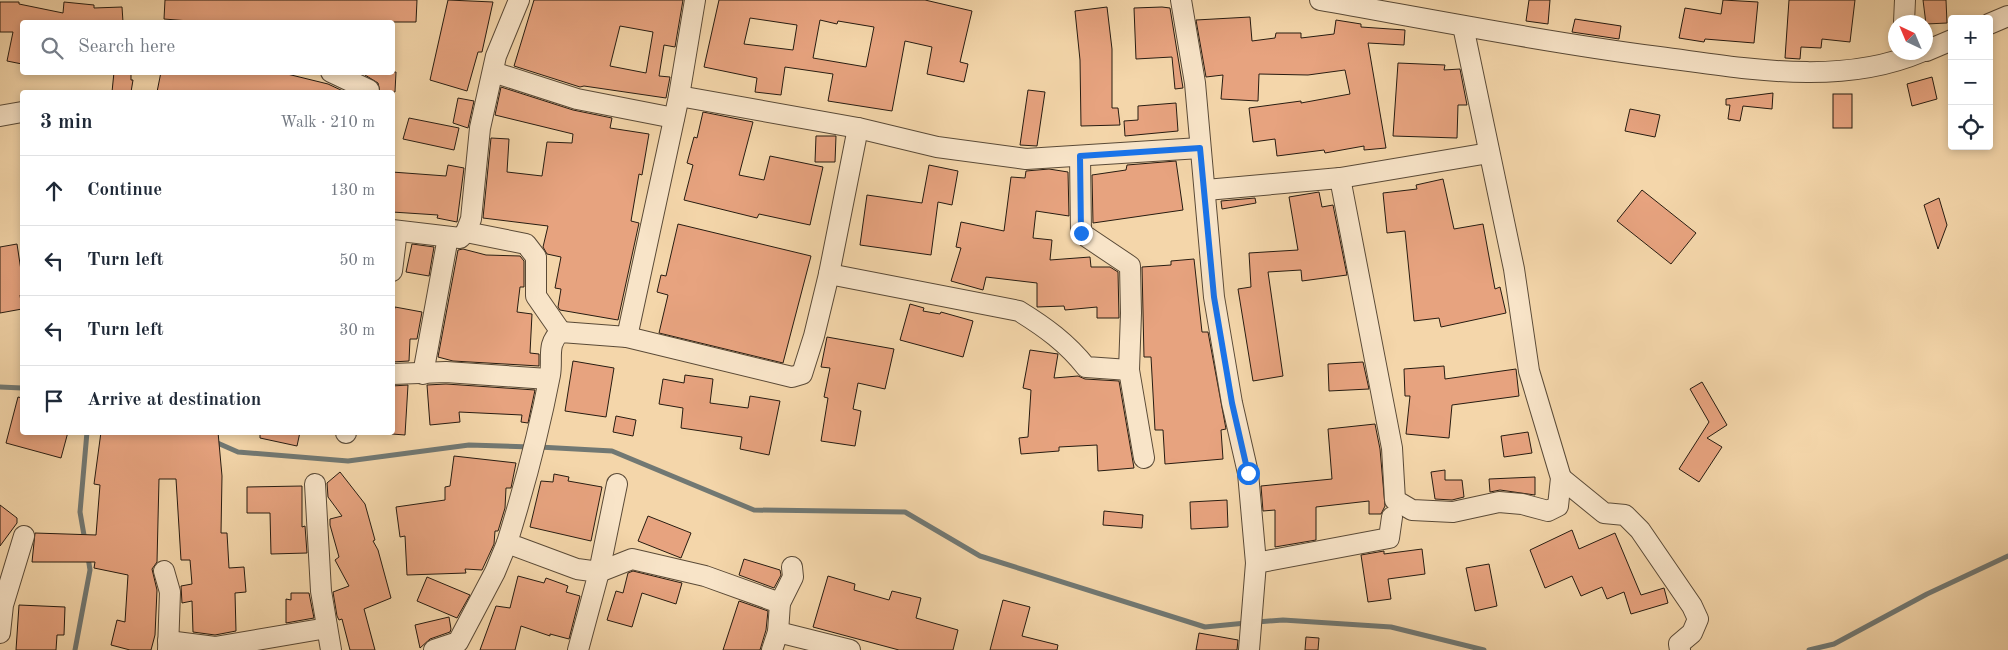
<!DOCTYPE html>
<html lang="en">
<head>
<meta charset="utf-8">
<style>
  :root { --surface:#fff; --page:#f2f2f3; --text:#1f2937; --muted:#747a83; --line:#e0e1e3 }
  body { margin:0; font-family:"Old Standard TT",serif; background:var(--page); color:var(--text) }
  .controls { position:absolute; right:15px; top:15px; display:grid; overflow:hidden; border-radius:5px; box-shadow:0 2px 8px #0003 }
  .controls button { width:45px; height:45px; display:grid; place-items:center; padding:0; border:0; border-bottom:1px solid var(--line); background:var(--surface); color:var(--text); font:25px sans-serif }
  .compass { position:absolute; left:1888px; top:15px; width:45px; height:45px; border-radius:50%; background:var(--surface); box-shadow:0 2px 8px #0003; rotate:316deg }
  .stop { position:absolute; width:15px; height:15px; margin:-11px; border:4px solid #1a73e8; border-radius:50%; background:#fff }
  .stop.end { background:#1a73e8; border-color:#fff; box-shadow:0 1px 5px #0008 }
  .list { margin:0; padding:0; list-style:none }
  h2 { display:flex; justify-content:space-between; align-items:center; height:65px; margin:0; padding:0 20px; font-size:21px }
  h2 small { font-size:16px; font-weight:400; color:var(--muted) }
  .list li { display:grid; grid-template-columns:32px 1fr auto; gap:15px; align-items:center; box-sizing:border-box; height:70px; padding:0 20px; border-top:1px solid var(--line) }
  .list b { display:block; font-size:19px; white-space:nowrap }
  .list em { font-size:16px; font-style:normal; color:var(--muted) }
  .icon { flex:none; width:28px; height:28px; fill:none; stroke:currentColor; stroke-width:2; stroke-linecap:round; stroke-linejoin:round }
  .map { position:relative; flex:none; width:2008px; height:650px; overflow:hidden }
  .search { position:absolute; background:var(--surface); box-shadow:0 2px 8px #0003; left:20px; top:20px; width:375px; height:55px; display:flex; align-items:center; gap:12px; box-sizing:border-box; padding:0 18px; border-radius:5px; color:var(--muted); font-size:19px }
  .panel { position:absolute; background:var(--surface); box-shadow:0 2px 8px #0003; left:20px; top:90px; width:375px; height:345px; border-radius:5px }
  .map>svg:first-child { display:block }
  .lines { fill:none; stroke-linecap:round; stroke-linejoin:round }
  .stream { stroke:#717873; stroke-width:5 }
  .building { fill:#e7a37f; stroke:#271c11; fill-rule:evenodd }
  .street-casing { stroke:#5a4a37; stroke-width:22 }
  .street { stroke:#f8e4c8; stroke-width:20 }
  .route { stroke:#1a73e8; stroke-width:6 }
</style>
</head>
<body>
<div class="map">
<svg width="2008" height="650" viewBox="0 0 2008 650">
  <rect width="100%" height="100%" fill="#f4d6aa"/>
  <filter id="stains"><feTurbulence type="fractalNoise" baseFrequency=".004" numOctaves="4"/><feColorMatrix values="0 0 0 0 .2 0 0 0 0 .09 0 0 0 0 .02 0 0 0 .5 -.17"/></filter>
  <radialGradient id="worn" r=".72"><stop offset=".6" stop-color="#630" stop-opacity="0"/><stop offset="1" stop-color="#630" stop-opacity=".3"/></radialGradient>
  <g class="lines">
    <g class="stream">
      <path d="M0,387L22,388"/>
      <path d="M213,441L238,452L348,461L469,445L531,447"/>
      <path d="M539,447L612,451L754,510L905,512L980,556L1205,627L1246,623"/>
      <path d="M85,541L80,512L87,432"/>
      <path d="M1257,622L1283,620L1391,627L1484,650"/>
      <path d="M75,650L90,570L88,557"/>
      <path d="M1809,650L1834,644L1927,594L2008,556"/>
    </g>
  </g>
  <g class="building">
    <path d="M165,0H417L416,22H202L164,19Z"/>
    <path d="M448,0L493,2L482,52H478L467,91L430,80Z"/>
    <path d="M534,0H683L675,47L664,45L659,76L670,77L666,98L584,86L580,87L514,66ZM620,26L653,32L646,73L610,66Z"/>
    <path d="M719,0H925L972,11L960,62L968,64L964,82L927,74L932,47L905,41L892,111L828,101L833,74L785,67L781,95L755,92L757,78L704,67ZM750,18L797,25L793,50L744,44ZM820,20L837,24L838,21L874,27L866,67L813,58Z"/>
    <path d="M1529,0H1550L1548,24L1526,21Z"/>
    <path d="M1723,0L1758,2L1754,43L1705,39L1704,42L1679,38L1685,8L1721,14Z"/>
    <path d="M1789,0H1855L1850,42L1822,39L1821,48L1801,47L1800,59L1785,58Z"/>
    <path d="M1923,0H1946L1947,23L1926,24Z"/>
    <path d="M0,2H19V4L63,13L64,2L94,5V8L122,7L123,22H22V64L7,61L13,32H0Z"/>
    <path d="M1107,7L1112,49V108H1118L1120,125L1081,126L1080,60L1075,11Z"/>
    <path d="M1162,7L1170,8L1183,88L1175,89L1172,57L1136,59L1134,8Z"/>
    <path d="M1250,17L1252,41L1275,38L1276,33H1301V38L1334,34L1336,20L1361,24V27L1405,30L1404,45L1368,43L1386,148L1364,150V146L1325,153L1324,150L1277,156L1275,139L1253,142L1249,108L1301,101V103L1350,94L1345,70L1308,75L1259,74L1258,101L1221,99L1223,75L1206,77L1196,20Z"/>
    <path d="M1575,19L1621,26L1619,39L1572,32Z"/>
    <path d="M1398,63L1445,65L1444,70L1460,69L1467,105H1458L1457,138L1393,136Z"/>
    <path d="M114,72H131V80H133L131,92H112Z"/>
    <path d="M161,72H279L328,84L343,91L342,92H157Z"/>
    <path d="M365,72H396L395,92H380L378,83L365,75Z"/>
    <path d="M1932,77L1937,99L1912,106L1907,84Z"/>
    <path d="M501,87L573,110L612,118L610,128L649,134L642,175L639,174L631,221L639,223L618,320L560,310L558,307L561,289L555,288L561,257L547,254L543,247L548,226L483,218L491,138L509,139L507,172L542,176L547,142L572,143L573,134L495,115Z"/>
    <path d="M1028,90L1045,92L1037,146L1020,145Z"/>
    <path d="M1773,93L1772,109L1743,106L1740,121L1728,119L1730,105H1726V99Z"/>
    <rect x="1833" y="94" width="19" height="34"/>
    <path d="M458,98L474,101L468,128L453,123Z"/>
    <path d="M1176,103L1178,131L1125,136L1124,121L1138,120V106Z"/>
    <path d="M1630,109L1660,115L1655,137L1625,131Z"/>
    <path d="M703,112L753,122L739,175L764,180L770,156L823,167L810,225L759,214L757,218L684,200L693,165L687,163L694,137L697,138Z"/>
    <path d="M409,118L459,128L454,150L403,139Z"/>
    <path d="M816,136H836L835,162H815Z"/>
    <path d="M1176,161L1183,210L1093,223L1092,175L1126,170L1127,165Z"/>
    <path d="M448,165L464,168L457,222L437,218L438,215L392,212V172L446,176Z"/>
    <path d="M929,165L958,171L952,205L938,202L931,255L860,245L867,195L922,203Z"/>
    <path d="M1049,169L1068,172L1069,216L1036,211L1033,238L1052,240L1050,260L1090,257L1091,267H1110L1118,272L1119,318H1097V307L1065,310L1064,306L1037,307V283L986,277L983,290L951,281L961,248L956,247L961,222L1004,231L1011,177L1025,178L1026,171Z"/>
    <path d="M1443,179L1454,229L1483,224L1495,289L1500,287L1506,313L1441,327L1439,318L1414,321L1405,231L1387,233L1383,193L1417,189L1416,185Z"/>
    <path d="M1642,190L1696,233L1671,264L1617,221Z"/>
    <path d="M1319,192L1322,207L1333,205L1347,275L1302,281L1301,270L1268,272L1283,376L1253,381L1238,289L1251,287L1249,253L1298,250L1289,197Z"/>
    <path d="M1255,198L1256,203L1222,209L1221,201Z"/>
    <path d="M1939,198L1947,225L1938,249L1924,205Z"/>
    <path d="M678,224L811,256L783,363L659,333L668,295L657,292L661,275L666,276Z"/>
    <path d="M17,244L22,277V295H20L22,309L0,313V247Z"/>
    <path d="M412,244L434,247L429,276L406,272Z"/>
    <path d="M463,249L486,255L520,256L524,261V287H520L517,312L532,314L530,353L539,354V366L453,361L438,357L458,250Z"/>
    <path d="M1194,259L1202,332H1208L1226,429L1221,430L1223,459L1165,464L1163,430H1155L1151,357H1144L1142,267L1171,265V261Z"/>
    <path d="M910,304L924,308L923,311L940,314L941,312L973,321L963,357L900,340Z"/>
    <path d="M395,307L422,312L417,339H410L409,361L392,362V323Z"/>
    <path d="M827,337L894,349L885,389L858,383L853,409L861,411L855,446L821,441L828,398L824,397L830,368L821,367Z"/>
    <path d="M1030,350L1058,354L1054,378L1078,376L1085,379L1119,381L1134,468L1098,471L1097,445L1059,447V451L1021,454L1019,438L1028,437L1031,390L1023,388Z"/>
    <path d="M573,361L614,368L606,417L565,411Z"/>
    <path d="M1363,362L1369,389L1329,391L1328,364Z"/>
    <path d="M1444,366L1445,379L1516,369L1519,396L1452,405L1449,438L1406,434L1410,396H1405L1404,369Z"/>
    <path d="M685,375L713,379L710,403L748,408L750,396L780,401L769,455L740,449L742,437L681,428L683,408L659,404L663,379L684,383Z"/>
    <path d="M1702,382L1727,425L1707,438L1722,447L1699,482L1679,469L1709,422L1690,389Z"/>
    <path d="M446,384L535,390L528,423L521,422L522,415L459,412L460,422L430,425L427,385Z"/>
    <path d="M408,385L405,435L392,434V386Z"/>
    <path d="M18,397L22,398V432H68L61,458L6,443Z"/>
    <path d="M616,416L636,420L633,436L613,432Z"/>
    <path d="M1375,424L1380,449L1385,506L1381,514H1369V501L1316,507V540L1275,547V510L1263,511L1261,486L1332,479L1328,429Z"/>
    <path d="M101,432H218L222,476L221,533H227L229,568L244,567L246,592L235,593L236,631L215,635L193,632L192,601L182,603L181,586L192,584L190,560H181L176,479H159L157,562L152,569L157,590L155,635L151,650H130L111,645L117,620L125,622L128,575L94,568L95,562H32L35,533L96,535L100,485L94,484Z"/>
    <path d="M260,432H300L297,446L260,438Z"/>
    <path d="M1528,432L1532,453L1504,457L1501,436Z"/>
    <path d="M454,456L516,463L511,488H506L505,508L498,531H495L494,544L482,570L465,569L466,573L407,575L405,536L400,537L396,507L445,500V487L450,486Z"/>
    <path d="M1445,470V480H1462L1464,497L1452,500L1435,499L1431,472Z"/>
    <path d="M340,472L365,504L375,540L373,541L378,550L391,598L364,609L375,650H350L342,619L339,620L337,616L333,592L349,586L335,560L339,557L330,525V519L342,516L328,497L327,483Z"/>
    <path d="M554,474L569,477L568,481L602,487L591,541L530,527L541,481L553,482Z"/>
    <path d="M1535,477V495L1500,490L1490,492L1489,479Z"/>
    <path d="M302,486V527L305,526L307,553L271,554L270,513H247V487Z"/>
    <path d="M1227,500L1228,527L1191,529L1190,502Z"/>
    <path d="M0,505L17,518V523L0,546Z"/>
    <path d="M1104,511L1143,515L1142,528L1103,525Z"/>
    <path d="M648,516L691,533L681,558L638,541Z"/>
    <path d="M1572,530L1579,549L1615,533L1641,595L1664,588L1668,603L1631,614L1624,592L1607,599L1602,587L1581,596L1572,576L1545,588L1530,550Z"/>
    <path d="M1422,549L1425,574L1388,579L1391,599L1368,602L1361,555L1384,551V554Z"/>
    <path d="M744,559L780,570L781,575L774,588L739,575Z"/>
    <path d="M1489,564L1497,606L1475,611L1466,568Z"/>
    <path d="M633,571L682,583L676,604L642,593L632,627L607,620L616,591L623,593L628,573Z"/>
    <path d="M518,576L544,583L546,578L568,586L566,592L580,596L569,639L550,634V636L521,626L515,650H480L496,606L510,608Z"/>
    <path d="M828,576L855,584L854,590L889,600L892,591L921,598L916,618L958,630L953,650H899L813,627Z"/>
    <path d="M427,577L470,595L457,618L417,601Z"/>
    <path d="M291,593H309L314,618L286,623V599L291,600Z"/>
    <path d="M1003,600L1030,607L1022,636L1058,645L1057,650H990Z"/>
    <path d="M739,601L768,611L766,630L760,650H723Z"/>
    <path d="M19,605L65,607L64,635H57L56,650H16Z"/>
    <path d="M449,617L451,629L450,632L430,639L420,648L415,625Z"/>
    <path d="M1199,633L1238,640L1237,650H1196Z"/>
    <path d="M1306,637L1319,638L1318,650H1305Z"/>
  </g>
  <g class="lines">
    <defs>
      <g id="street">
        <path d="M1181,0L1195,83L1214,297L1232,403L1248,473L1256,563L1249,650"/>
        <path d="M1320,0C1433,20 1545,42 1659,57C1745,68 1839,87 1921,52"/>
        <path d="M1904,22L1905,0"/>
        <path d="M1989,24L2008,16"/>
        <path d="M1926,51L1952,40"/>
        <path d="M331,72L369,90L368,92"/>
        <path d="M493,72L577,99L674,118"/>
        <path d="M679,96L858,128L937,147L1026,159L1200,148"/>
        <path d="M0,116L22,112"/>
        <path d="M1080,156L1081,233L1130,266L1131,313L1129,370L1144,458"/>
        <path d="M1340,178L1392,448L1395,500L1412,510L1453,512L1499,502L1522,504L1548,511L1558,506L1561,478L1529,371L1514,269L1463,26"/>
        <path d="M1206,190L1340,178L1489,153"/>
        <path d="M392,230L460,238L466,232L471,219L480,128L496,56L519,0"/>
        <path d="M466,232L526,244L536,257V296L561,332"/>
        <path d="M392,271L397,231"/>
        <path d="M829,274L1019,311C1045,327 1067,343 1086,367L1129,370"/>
        <path d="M627,337L792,377L802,374L814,336L829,274L858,128"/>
        <path d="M392,374L446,372L548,379"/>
        <path d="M423,374L448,237"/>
        <path d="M346,433V432"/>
        <path d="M1561,478L1604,513L1625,515L1640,530L1692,606L1698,619L1692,633L1679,644L1680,650"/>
        <path d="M315,484L321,591L331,650"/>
        <path d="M1256,563L1389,538L1392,517"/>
        <path d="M164,571L170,592L168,650"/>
        <path d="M599,572L632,559L705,576L780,603"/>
        <path d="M599,572L617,484"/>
        <path d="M778,632L850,650"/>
        <path d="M0,633L3,605L24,536"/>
        <path d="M168,641L215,647L327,628"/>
        <path d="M434,650L458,642L495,572L507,543"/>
        <path d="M578,650L599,572L577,569L507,543C524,488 539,432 550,375C553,359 546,343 561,332L627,337L679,96L695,0"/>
        <path d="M772,650L778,632L780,603L793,577L792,567"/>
      </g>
    </defs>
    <use href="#street" class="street-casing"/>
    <use href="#street" class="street"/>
  </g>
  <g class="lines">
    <path class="route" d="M1081,233L1080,156L1200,148L1214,297L1232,403L1248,473"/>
  </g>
  <rect width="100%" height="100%" filter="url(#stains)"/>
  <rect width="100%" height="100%" fill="url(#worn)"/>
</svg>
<div class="controls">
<button>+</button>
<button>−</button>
<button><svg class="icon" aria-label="locate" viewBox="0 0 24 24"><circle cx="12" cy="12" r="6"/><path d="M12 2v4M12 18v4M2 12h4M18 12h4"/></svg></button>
</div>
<svg class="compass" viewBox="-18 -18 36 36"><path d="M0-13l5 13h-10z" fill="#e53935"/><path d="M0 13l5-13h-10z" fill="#747a83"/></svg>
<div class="stop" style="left:1248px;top:473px"></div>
<div class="stop end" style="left:1081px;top:233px"></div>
<div class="search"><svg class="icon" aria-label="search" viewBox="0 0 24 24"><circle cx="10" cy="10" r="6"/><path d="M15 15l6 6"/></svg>Search here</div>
<section class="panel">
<h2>3 min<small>Walk · 210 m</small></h2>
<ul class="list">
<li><svg class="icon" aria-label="ahead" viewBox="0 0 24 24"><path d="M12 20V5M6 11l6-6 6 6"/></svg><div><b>Continue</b></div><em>130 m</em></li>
<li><svg class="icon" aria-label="left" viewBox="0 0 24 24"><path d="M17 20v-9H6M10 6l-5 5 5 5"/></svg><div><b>Turn left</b></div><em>50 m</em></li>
<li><svg class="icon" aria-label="left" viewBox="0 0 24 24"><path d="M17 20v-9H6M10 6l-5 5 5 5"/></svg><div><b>Turn left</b></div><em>30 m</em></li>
<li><svg class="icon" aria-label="arrive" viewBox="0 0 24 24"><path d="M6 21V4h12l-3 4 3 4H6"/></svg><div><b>Arrive at destination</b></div></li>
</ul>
</section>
</div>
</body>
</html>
